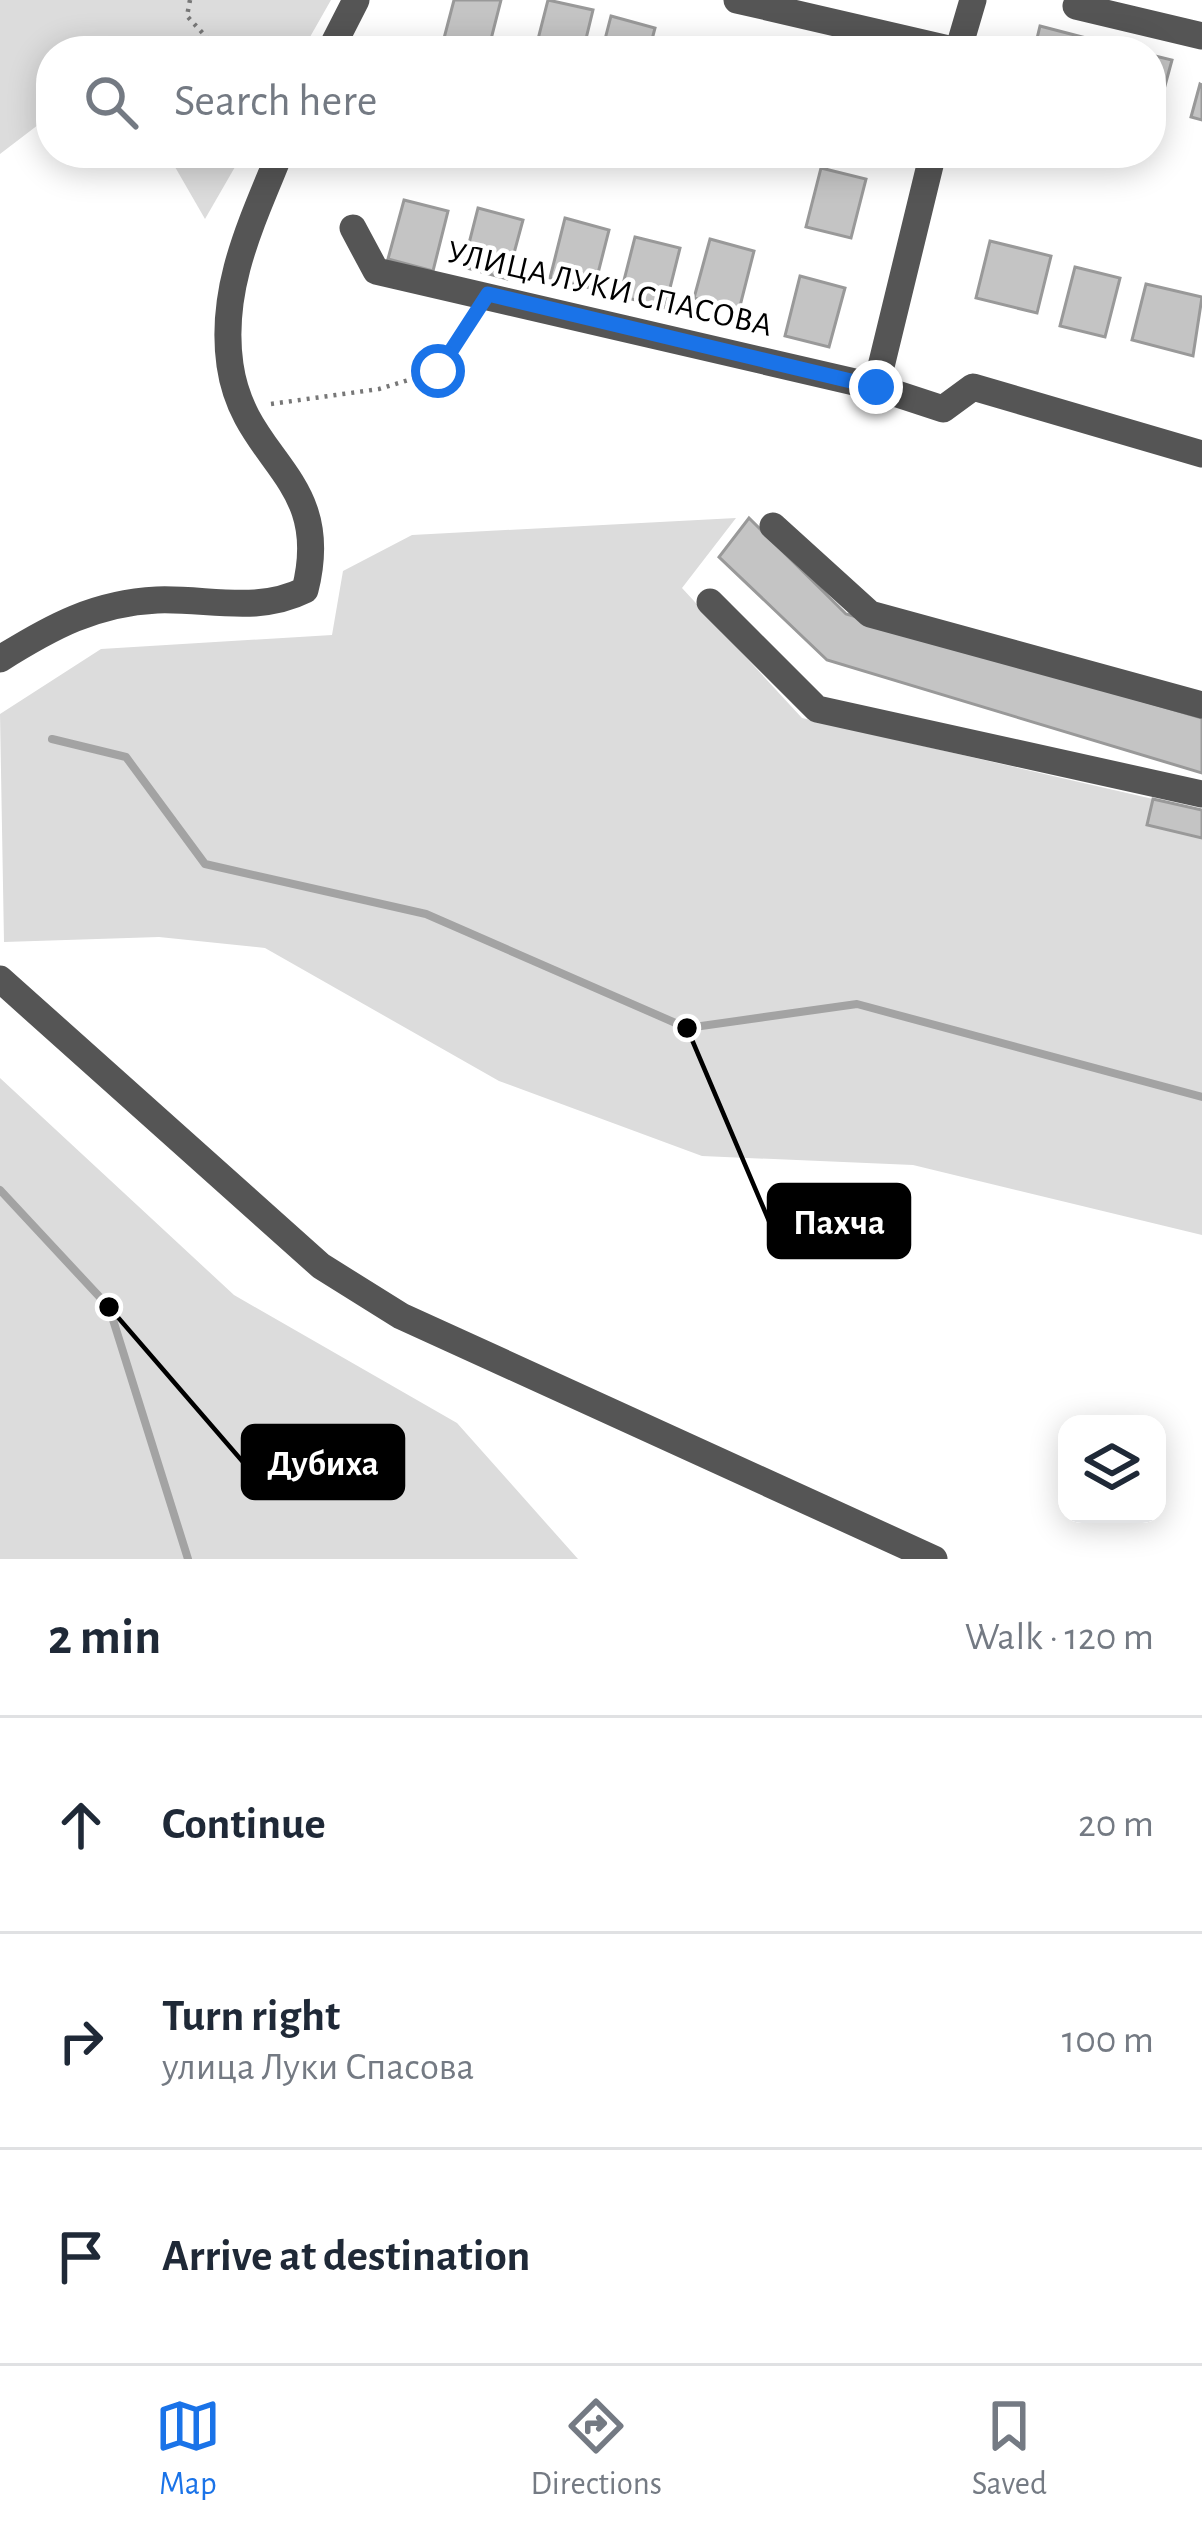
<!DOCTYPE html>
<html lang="en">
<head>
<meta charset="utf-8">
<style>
  :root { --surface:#fff; --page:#f6f6f7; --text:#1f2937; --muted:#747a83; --line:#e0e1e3; --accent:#1a73e8 }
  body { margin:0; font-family:"Alegreya Sans",sans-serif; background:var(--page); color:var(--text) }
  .controls { position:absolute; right:36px; bottom:36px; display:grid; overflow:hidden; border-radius:24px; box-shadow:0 6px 30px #0003 }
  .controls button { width:108px; height:108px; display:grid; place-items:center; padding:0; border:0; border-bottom:3px solid var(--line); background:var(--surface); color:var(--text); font:60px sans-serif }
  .stop { position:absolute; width:36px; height:36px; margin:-27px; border:9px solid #1a73e8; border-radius:50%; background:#fff }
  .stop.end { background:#1a73e8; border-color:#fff; box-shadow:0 3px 12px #0008 }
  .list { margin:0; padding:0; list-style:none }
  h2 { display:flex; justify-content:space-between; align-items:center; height:156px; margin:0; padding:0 48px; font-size:51px }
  h2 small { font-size:39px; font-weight:400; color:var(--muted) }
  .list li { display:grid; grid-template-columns:78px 1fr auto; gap:36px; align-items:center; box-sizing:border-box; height:216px; padding:0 48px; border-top:3px solid var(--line) }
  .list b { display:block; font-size:45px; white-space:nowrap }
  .list p { margin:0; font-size:39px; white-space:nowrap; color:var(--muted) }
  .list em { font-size:39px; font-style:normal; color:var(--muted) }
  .icon { flex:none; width:66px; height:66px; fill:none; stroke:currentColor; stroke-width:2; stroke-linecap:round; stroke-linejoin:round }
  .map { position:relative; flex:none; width:1202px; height:1559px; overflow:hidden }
  .search { position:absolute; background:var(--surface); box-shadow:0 6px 30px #0003; left:36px; right:36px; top:36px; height:132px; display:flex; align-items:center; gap:30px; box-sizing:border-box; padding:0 42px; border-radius:48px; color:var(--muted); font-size:45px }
  .sheet { height:804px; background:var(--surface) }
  nav { display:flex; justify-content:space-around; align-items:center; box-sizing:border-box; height:168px; border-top:3px solid var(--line); background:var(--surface); font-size:33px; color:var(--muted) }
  nav a { display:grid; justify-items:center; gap:6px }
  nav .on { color:var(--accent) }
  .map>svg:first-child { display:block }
  .green { fill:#dcdcdc }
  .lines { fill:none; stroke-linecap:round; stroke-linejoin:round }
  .stream { stroke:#a3a3a3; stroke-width:8 }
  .building { fill:#c4c4c4; stroke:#999; stroke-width:3 }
  .path { stroke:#777; stroke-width:4.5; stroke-dasharray:3 6; stroke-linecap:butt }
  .minor { stroke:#555; stroke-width:27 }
  .route { stroke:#1a73e8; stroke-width:15 }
  .labels { text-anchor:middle; stroke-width:9; stroke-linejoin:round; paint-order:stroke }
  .street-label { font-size:33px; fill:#000; stroke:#fff }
  .leader { fill:none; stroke:#000; stroke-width:4.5 }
  .callout-dot { fill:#000; stroke:#fff; stroke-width:4.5 }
  .callout { fill:#000; stroke:#000; stroke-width:4.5 }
  .callout-label { font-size:36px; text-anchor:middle; font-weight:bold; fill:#fff }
</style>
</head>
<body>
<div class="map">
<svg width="1202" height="1559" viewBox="0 0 1202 1559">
  <rect width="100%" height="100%" fill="#fff"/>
  <g class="green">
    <path d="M0,0H331L302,51H51V115L0,154Z"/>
    <path d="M167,153H243L205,219Z"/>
    <path d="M736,518L682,588L802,718L1153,799L1147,825L1202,838V1235L913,1165L702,1156L499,1081L265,948L159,937L4,942L0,714L101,649L332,635L343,571L412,535Z"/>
    <path d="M0,1078L234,1295L457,1423L578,1559H0Z"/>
  </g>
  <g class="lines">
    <g class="stream">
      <path d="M52,739L126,757L205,864L426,914L687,1028L857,1004L1202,1097"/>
      <path d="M0,1190L109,1307L188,1559"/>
    </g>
  </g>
  <g class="building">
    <path d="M454,0H501L488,51L443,42Z"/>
    <path d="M548,0L593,10L583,51H535Z"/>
    <path d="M611,16L655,28L649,51H602Z"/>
    <path d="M1040,26L1136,51H1034Z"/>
    <path d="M710,42L747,51H707Z"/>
    <path d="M1151,55L1172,60L1160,104L1151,102Z"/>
    <path d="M1200,84L1202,85V120L1191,117Z"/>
    <path d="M821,168L866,179L851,238L806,227Z"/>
    <path d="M404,200L448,211L433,271L388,259Z"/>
    <path d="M478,208L523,220L507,279L463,267Z"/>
    <path d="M565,218L609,230L594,289L550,278Z"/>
    <path d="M635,237L680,248L665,308L620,296Z"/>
    <path d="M710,239L754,251L739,310L694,298Z"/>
    <path d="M990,241L1051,256L1037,313L976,298Z"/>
    <path d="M1075,267L1120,278L1105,337L1060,326Z"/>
    <path d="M800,276L845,288L829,347L785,336Z"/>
    <path d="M1146,284L1202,297L1193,356L1132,340Z"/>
    <path d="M749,518L846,614L1202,718V773L827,660L719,557Z"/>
    <path d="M1153,799L1202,810V838L1147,825Z"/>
  </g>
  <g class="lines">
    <g class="path">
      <path d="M190,0L187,16L219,51"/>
      <path d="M271,404L379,389L438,371L470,322"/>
    </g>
    <g class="minor">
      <path d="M737,0L957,51"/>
      <path d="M1076,6L1202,36"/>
      <path d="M330,51L356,0"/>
      <path d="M958,51L973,0"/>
      <path d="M353,228L376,271L876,387L943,409L973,387L1202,454"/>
      <path d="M876,387L933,153"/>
      <path d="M773,526L870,614L1202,705"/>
      <path d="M710,602L817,709L1202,794"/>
      <path d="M0,659C51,627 95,603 157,600C208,598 257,614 305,590C334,476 244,463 230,365C219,288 252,222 280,153"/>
      <path d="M0,979L321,1266L401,1316L934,1559"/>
    </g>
  </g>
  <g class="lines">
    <path class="route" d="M438,371L488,294L876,387"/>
  </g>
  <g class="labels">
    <g class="street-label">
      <text transform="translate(610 287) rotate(13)" y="12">УЛИЦА ЛУКИ СПАСОВА</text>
    </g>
  </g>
  <path class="leader" d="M687 1028L769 1221M109 1307L243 1462"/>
  <g class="callout-dot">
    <circle cx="687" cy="1028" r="12"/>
    <circle cx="109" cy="1307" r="12"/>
  </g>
  <g class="callout">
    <rect x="769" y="1185" width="140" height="72" rx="12"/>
    <rect x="243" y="1426" width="160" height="72" rx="12"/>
  </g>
  <g class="callout-label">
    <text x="839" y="1234">Пахча</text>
    <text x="323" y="1475">Дубиха</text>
  </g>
</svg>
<div class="controls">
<button><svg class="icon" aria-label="layers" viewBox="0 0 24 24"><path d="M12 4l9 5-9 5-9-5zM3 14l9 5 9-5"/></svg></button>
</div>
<div class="stop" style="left:438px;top:371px"></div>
<div class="stop end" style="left:876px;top:387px"></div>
<div class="search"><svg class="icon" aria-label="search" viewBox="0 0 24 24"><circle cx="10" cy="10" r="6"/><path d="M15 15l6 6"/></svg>Search here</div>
</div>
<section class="sheet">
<h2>2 min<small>Walk · 120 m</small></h2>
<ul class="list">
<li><svg class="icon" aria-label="ahead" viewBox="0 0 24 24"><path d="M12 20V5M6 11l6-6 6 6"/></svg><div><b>Continue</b></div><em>20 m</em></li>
<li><svg class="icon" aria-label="right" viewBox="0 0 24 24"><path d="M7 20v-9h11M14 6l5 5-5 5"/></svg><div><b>Turn right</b><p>улица Луки Спасова</p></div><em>100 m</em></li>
<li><svg class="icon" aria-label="arrive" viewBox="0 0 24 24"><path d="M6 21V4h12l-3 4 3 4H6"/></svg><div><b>Arrive at destination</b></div></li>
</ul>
</section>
<nav>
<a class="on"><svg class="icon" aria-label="map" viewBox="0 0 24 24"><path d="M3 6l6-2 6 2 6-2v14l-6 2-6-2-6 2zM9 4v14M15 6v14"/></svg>Map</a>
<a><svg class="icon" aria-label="directions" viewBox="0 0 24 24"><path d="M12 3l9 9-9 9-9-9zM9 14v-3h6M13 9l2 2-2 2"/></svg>Directions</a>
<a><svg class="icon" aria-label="saved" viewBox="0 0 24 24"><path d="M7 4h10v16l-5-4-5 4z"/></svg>Saved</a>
</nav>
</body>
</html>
